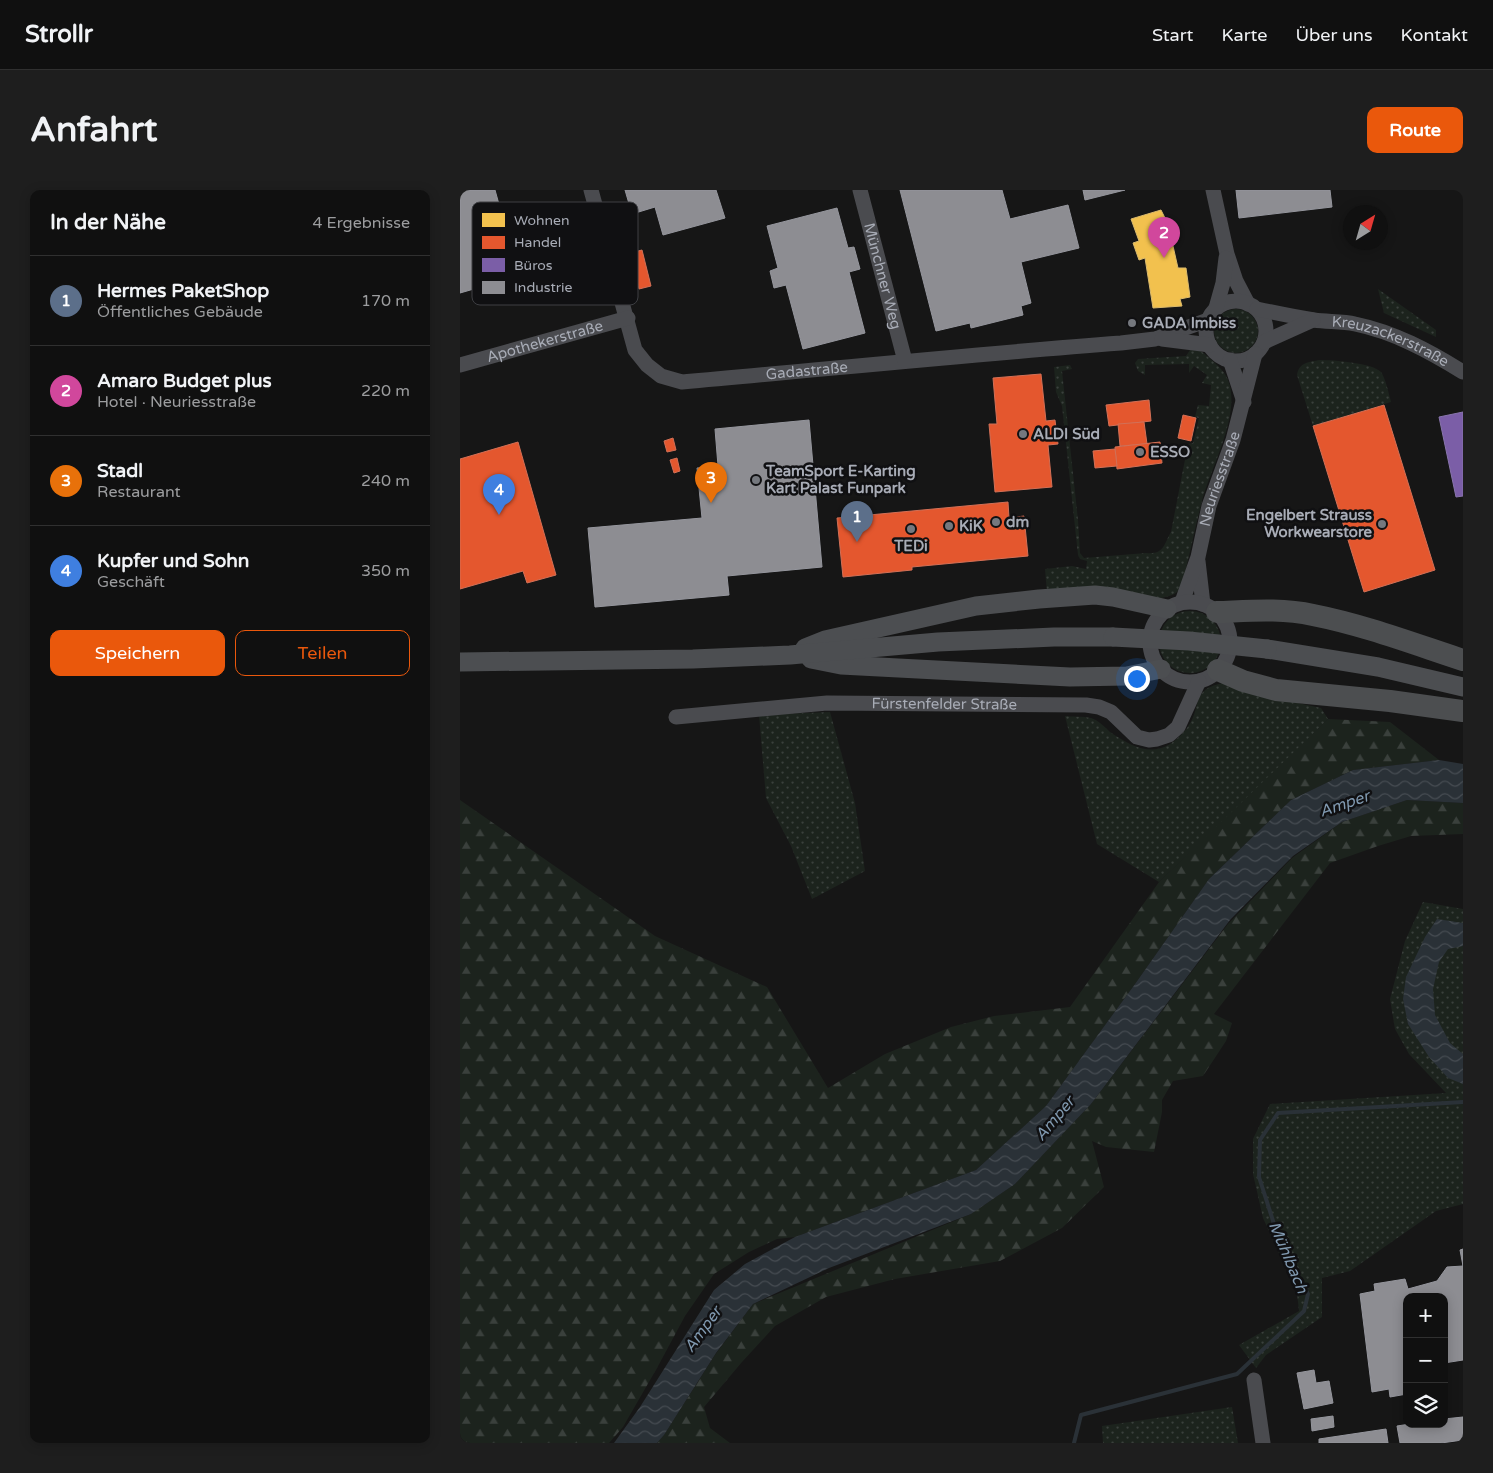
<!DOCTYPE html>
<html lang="de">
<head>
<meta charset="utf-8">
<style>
  :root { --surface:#101010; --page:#1e1e1e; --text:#f1f3f6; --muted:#9c9d9f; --line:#303030; --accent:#ea580c }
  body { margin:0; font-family:"Varela Round",sans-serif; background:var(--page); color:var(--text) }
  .controls { position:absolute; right:15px; bottom:15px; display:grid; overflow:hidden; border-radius:10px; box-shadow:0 2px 12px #0003 }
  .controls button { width:45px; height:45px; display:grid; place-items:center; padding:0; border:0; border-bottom:1px solid var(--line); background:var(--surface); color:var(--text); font:25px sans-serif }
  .compass { position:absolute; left:883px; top:15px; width:45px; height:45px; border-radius:50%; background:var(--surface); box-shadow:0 2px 12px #0003; rotate:37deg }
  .you { position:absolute; left:676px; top:488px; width:18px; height:18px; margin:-12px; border:4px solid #fff; border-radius:50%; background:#1a73e8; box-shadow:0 0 0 8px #1a73e833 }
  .badge { display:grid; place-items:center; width:32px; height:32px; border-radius:50%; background:var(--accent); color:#fff; font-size:16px; font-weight:700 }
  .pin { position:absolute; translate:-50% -41px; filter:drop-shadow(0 1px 2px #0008) }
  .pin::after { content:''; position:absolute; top:26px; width:18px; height:15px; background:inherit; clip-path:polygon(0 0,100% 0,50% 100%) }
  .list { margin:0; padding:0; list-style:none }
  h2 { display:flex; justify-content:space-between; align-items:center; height:65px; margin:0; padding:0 20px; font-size:21px }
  h2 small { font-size:16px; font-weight:400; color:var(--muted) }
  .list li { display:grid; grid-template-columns:32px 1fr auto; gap:15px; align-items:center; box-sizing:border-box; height:90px; padding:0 20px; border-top:1px solid var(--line) }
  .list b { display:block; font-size:19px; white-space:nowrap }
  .list p { margin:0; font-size:16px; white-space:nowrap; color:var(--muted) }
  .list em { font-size:16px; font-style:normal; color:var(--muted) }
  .actions { display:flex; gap:10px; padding:15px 20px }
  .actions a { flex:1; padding:11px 0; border:1px solid var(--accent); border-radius:10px; text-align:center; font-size:18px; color:var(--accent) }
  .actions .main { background:var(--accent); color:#fff }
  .icon { flex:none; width:28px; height:28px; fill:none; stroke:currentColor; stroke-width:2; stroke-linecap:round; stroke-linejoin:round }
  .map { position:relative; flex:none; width:1003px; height:1253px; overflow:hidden; border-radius:10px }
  header { display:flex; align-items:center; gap:30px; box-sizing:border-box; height:70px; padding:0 25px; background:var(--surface); border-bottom:1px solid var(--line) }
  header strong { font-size:24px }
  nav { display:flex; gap:28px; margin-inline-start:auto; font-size:18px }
  .intro { display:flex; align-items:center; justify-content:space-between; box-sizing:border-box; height:120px; padding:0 30px }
  h1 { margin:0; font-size:35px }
  .button { padding:12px 22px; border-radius:10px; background:var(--accent); color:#fff; font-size:18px; font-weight:700 }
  main { display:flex; gap:30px; padding:0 30px }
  aside { flex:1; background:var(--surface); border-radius:10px; box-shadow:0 2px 12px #0003 }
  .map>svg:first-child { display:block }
  .grass { fill:url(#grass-dots) }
  .forest { fill:url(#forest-firs) }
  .water { fill:url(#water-waves) }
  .homes { fill:#f2c14e; stroke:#dcbb6d }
  .shops { fill:#e4572e; stroke:#d27057 }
  .offices { fill:#7b5ea7; stroke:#8875ac }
  .industry { fill:#8d8d92; stroke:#95969d }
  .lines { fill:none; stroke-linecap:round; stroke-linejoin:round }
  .stream { stroke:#2a3137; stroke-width:4 }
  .minor { stroke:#4a4b4f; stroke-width:15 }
  .major { stroke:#4c4e51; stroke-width:19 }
  .highway { stroke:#4c4e50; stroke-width:22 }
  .major-bridge { stroke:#4c4e51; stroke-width:19 }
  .poi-dot { fill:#75787e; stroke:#101012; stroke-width:2 }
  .labels { text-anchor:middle; stroke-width:5; stroke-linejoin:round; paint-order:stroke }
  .street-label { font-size:15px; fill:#a8acb6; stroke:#101012 }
  .poi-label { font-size:15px; font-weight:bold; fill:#a8acb6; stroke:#101012; text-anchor:start }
  .water-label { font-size:16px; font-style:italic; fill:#8099b0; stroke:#101012 }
  .key { fill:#101012; stroke:#3e3f43; stroke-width:1 }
  .key-label { font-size:14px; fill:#a8acb6 }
</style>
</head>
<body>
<header>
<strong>Strollr</strong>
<nav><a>Start</a><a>Karte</a><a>Über uns</a><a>Kontakt</a></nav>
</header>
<div class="intro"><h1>Anfahrt</h1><a class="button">Route</a></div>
<main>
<aside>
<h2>In der Nähe<small>4 Ergebnisse</small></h2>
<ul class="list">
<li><span class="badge" style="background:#5c6f8a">1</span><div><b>Hermes PaketShop</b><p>Öffentliches Gebäude</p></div><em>170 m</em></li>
<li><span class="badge" style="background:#d1479c">2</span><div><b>Amaro Budget plus</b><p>Hotel · Neuriesstraße</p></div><em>220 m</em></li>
<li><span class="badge" style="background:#e8710a">3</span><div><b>Stadl</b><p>Restaurant</p></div><em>240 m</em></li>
<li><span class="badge" style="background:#3f7fe0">4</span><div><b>Kupfer und Sohn</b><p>Geschäft</p></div><em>350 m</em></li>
</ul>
<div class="actions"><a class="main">Speichern</a><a>Teilen</a></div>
</aside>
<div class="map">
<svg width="1003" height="1253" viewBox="0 0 1003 1253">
  <defs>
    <pattern id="grass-dots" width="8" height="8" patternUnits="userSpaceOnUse" patternTransform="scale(1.25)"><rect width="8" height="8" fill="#1c231d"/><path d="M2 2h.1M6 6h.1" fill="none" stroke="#3a403c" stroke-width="1.8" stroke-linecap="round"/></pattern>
    <pattern id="forest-firs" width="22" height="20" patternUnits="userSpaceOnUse" patternTransform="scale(1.25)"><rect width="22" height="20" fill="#1c231d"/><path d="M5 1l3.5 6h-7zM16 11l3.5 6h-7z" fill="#3a403c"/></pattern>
    <pattern id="water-waves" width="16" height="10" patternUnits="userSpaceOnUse" patternTransform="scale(1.25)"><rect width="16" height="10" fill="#2a3137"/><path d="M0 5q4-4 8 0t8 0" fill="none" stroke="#464c52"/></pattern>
  </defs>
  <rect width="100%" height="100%" fill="#161616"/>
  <g class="grass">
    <path d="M918,99L976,140V147L924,123Z"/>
    <circle cx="776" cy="141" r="22"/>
    <path d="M732,157C741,160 746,165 754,172C759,177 765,182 768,190C782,225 749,280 741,315C735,337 731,360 725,382C724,388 722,395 719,400C714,406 705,407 698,409L587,403L585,379L612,376L626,379L627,371L620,369L618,365L602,216L596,202L594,177L610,175L612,179L602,181L618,330L620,363L624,368L686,363C704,365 704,354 711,342L728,254L733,253L739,228L735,227L738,215L749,216L751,195L742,193L747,185L734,176L729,183V174L685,175V185L678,181L675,173L678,169L726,166Z"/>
    <path d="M860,170C873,170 913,173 921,182C925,187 929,204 931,212L853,236L837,185C839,172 849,172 860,170Z"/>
    <circle cx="730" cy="452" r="31"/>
    <path d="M765,493L805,506L861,518L868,529L808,589L699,692L637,654L605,526C613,527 623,526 631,528C638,530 645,537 650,542C679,562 702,570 727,538C743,518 729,498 765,493Z"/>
    <path d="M370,522L395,613L405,681L352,709L331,656L306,608L299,525Z"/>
    <path d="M963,712L1003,719V1014L976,1021L890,1081L862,1088V1127L806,1165L796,1178L779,1155L839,1121L837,1103L803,1028L793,984V949L810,914L986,903L949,864L935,839L930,809L945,751Z"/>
    <path d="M772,1217L778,1253H643L642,1236Z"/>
  </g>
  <g class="forest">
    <path d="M868,529L930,532L979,570L893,580L831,610L749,689L675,794L586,916L516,980L335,1047L317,1049L289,1062L254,1084L225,1126L197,1178L163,1237L149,1253H0V610L195,746L307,797L368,898L425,864L491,837L534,826L610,817L699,692Z"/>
    <path d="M947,610L1003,613V644L951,646L918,656L870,673L754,824L772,833L766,851L743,886L713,891L702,910V922L694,962L646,957L632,951L644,997L602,1038L540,1071L435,1089L366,1107L315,1136L282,1172L244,1217L250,1238L270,1253H197L204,1245L255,1165L293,1114L511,1024L555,994L631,914L768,734L832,668L882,632Z"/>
  </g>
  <g class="water">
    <path d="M979,570L1003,574V613L947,610L882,632L833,666L770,730L631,914L555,994L511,1024L369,1078L293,1114L256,1163L204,1245L197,1253H154L180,1217L254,1100L285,1074L335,1047L516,980L586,916L675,794L749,689L831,610L893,580Z"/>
    <path d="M977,729L1003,733V756L988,759L979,772L973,799L975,825L990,853L1003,864V894L988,888L969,867L948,834L943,809L946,787L965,747Z"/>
  </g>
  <path class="homes" d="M701,20L708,34L718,78H726L730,107L720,109L722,116L693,118L685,68L679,70L673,53L679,51L671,29Z"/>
  <g class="shops">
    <path d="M182,60L191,96L179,99L170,63Z"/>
    <path d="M581,184L586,231L595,230L598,254L588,255L592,297L535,302L529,234H537L533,188Z"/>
    <path d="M689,210L691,231L649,236L646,215Z"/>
    <path d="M924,215L975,380L904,402L853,236Z"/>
    <path d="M723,225L736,228L731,251L718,248Z"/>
    <path d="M684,232L687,254L660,256L658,234Z"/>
    <path d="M213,248L216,260L207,262L204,251Z"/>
    <path d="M58,252L96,385L67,393L63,381L0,399V269Z"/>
    <path d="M700,252L702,273L657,279L655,257Z"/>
    <path d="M655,259L657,276L635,278L633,261Z"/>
    <path d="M217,268L220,281L214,283L210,270Z"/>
    <path d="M548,312L549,328L564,326L568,366L452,377V380L383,387L377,328Z"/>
  </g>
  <path class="offices" d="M1003,222V306L996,307L979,227Z"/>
  <g class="industry">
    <path d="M0,0H35L59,86L0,103Z"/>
    <path d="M165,0H256L265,28L203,45L195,17L172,24Z"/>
    <path d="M440,0H542L550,29L608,15L619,58L561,72L571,113L561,116L563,125L511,138L510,133L476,141Z"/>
    <path d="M623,0H665L625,10Z"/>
    <path d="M776,0H870L872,17L779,28Z"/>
    <path d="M377,18L388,58L394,57L400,79L389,82L405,143L343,159L326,95L314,98L310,81L318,78L307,36Z"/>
    <path d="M349,230L362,377L267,386L269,405L135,417L128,338L242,328L237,278L258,276L255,239Z"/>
    <path d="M1003,1059V1170L984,1173V1107H947V1204L930,1207L929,1199L912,1202L900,1104L915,1101L914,1094L945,1089L948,1099L977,1091L987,1077L1003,1076L1000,1060Z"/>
    <path d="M854,1180L856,1193L869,1191L873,1213L844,1219L837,1183Z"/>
    <path d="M873,1226L874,1237L852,1241L851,1229Z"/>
    <path d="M1003,1227V1250L981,1253H940L937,1236L950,1234H984V1229Z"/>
    <path d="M926,1239L928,1253H859V1249Z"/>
  </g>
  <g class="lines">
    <path class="stream" d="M614,1253L621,1225L777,1184L844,1121L848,1104L822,1059L799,987L800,950L818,923L1003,912"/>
    <g class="minor">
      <path id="s1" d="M131,0L175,160L187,175L201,186L222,192C369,179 515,164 661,153L695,149L748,130"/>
      <path id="s2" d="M400,0L445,171"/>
      <path d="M753,0L767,64L776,91L788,114"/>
      <circle cx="776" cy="141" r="30"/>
      <path d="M756,118L763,93L766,68"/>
      <path id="s3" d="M797,119C816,123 835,127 854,130C867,132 882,131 895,134C934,142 969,161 1003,182"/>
      <path d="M702,149L750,155"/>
      <path d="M804,152L853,130"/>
      <path d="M770,170L784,212"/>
      <path id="s4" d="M0,175L168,128"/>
      <path d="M738,371L743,414"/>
      <path id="s5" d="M722,412L738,367L749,316L773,250L795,164"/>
      <circle cx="730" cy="452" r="40"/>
      <path id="s6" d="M216,527L367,513L626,515L639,517L651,522L677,547L689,550L697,549L709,545L718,537L739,491"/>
      <path d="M794,1190L803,1253"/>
    </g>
    <g class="major">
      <path d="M345,458L365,450L516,416L579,409L635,405L653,407L707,419"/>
      <path d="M807,459L918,477L1003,497"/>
      <path d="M351,469L381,475L610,487L667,486L701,479"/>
      <path d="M0,472L233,469L330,465L478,452L594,447H653"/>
    </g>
    <g class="highway">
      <path d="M757,422C789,421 821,418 853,425C904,435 954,454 1003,470"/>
      <path d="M758,480L783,491L816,500L930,511L1003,521"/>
    </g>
    <path class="major-bridge" d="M653,447L729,451L807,459"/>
  </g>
  <g class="poi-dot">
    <circle cx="672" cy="133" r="5"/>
    <circle cx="563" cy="244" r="5"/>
    <circle cx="680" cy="262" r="5"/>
    <circle cx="296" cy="290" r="5"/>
    <circle cx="536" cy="332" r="5"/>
    <circle cx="922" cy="334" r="5"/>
    <circle cx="489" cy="336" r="5"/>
    <circle cx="451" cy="339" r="5"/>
  </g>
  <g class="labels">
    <g class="street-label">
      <text dy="5" stroke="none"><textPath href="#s2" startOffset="89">Münchner Weg</textPath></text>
      <text dy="5" stroke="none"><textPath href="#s4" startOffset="88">Apothekerstraße</textPath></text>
      <text dy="5" stroke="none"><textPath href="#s3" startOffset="138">Kreuzackerstraße</textPath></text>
      <text dy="5" stroke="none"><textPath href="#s1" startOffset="350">Gadastraße</textPath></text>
      <text dy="5" stroke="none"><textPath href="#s5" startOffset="129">Neuriesstraße</textPath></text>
      <text dy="5" stroke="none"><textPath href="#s6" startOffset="269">Fürstenfelder Straße</textPath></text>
    </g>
    <g class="poi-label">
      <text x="682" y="138">GADA Imbiss</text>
      <text x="573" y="249">ALDI Süd</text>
      <text x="690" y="267">ESSO</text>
      <text x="306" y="286">TeamSport E-Karting<tspan x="306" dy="17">Kart Palast Funpark</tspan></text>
      <text x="912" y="330" text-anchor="end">Engelbert Strauss<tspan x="912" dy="17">Workwearstore</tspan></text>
      <text x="546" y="337">dm</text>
      <text x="499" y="341">KiK</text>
      <text x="451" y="361" text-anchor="middle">TEDi</text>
    </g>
    <g class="water-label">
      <text transform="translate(884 613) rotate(-19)" y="6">Amper</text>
      <text transform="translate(594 928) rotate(-50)" y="6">Amper</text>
      <text transform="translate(829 1067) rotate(67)" y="6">Mühlbach</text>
      <text transform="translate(242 1139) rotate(-54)" y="6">Amper</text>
    </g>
  </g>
  <rect x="12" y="12" width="166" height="103" rx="8" class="key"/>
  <rect x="22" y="23" width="23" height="14" fill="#f2c14e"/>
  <rect x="22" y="46" width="23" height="13" fill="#e4572e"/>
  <rect x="22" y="68" width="23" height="14" fill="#7b5ea7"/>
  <rect x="22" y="91" width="23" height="13" fill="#8d8d92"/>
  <g class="key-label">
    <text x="54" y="35">Wohnen</text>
    <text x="54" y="57">Handel</text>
    <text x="54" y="80">Büros</text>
    <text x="54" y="102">Industrie</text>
  </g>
</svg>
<div class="controls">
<button>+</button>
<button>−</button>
<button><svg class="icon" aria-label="layers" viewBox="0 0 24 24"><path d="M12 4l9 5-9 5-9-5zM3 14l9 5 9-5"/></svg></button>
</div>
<svg class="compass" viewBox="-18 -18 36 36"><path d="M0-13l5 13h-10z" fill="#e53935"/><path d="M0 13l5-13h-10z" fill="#9c9d9f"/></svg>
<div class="you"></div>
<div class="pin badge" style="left:397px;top:352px;background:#5c6f8a">1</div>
<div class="pin badge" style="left:704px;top:68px;background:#d1479c">2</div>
<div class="pin badge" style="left:251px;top:313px;background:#e8710a">3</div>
<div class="pin badge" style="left:39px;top:325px;background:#3f7fe0">4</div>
</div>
</main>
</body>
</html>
